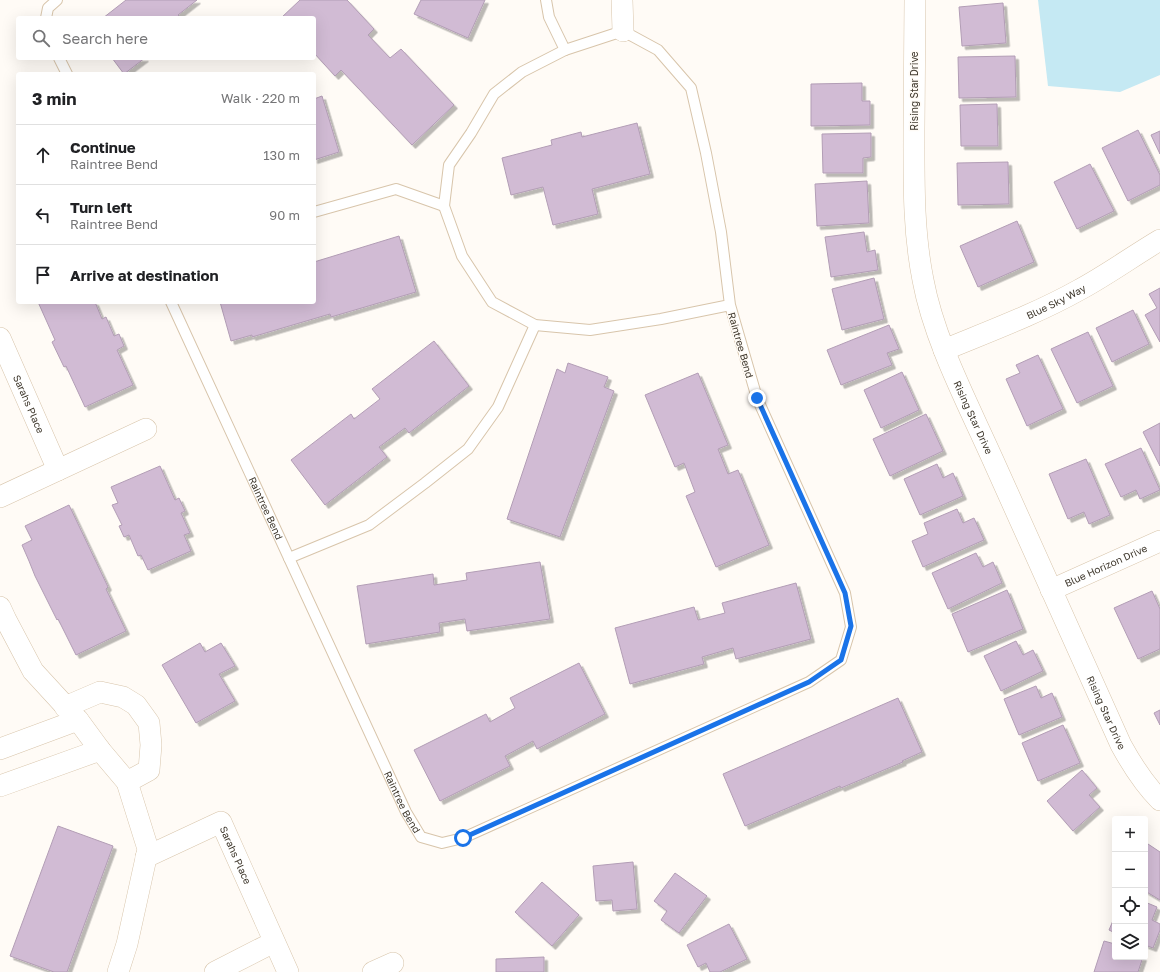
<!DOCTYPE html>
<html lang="en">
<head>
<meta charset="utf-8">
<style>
  :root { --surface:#fff; --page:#f2f2f2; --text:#202124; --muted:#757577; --line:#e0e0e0 }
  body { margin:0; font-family:"Golos Text",sans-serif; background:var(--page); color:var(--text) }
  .controls { position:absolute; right:12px; bottom:12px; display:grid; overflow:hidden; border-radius:4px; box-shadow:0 4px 16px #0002 }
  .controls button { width:36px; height:36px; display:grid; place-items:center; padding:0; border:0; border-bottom:1px solid var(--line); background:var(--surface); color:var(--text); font:20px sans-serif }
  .stop { position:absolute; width:12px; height:12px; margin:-9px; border:3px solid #1a73e8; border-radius:50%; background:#fff }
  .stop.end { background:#1a73e8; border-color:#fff; box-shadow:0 1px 4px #0008 }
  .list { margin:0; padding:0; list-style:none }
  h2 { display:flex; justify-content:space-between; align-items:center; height:52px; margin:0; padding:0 16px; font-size:17px }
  h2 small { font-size:13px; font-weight:400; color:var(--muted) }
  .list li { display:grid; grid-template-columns:26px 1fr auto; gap:12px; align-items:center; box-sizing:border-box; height:60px; padding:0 16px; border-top:1px solid var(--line) }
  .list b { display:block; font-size:15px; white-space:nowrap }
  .list p { margin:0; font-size:13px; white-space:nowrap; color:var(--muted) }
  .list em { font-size:13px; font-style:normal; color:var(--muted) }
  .icon { flex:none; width:22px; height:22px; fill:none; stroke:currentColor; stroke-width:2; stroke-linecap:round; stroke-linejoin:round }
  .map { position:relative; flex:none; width:1160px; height:972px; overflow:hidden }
  .search { position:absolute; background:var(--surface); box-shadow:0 4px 16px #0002; left:16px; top:16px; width:300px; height:44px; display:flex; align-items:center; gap:10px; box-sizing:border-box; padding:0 14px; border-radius:4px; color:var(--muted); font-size:15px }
  .panel { position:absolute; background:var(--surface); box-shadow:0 4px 16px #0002; left:16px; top:72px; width:300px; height:232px; border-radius:4px }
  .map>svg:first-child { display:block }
  .water { fill:#c5e9f3 }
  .building { fill:#d1bbd4; stroke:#b29db5; filter:url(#shadow) }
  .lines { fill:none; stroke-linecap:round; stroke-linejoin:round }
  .service-casing { stroke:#d8c5ab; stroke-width:12 }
  .minor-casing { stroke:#d8c5ab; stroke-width:22 }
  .service { stroke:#fff; stroke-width:10 }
  .minor { stroke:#fff; stroke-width:21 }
  .route { stroke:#1a73e8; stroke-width:5 }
  .labels { text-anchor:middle; stroke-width:3; stroke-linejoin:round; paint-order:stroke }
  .street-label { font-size:10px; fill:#3f382d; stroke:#fffbf6 }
</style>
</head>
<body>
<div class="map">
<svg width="1160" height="972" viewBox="0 0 1160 972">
  <defs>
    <filter id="shadow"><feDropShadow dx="3.5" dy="3.5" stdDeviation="0" flood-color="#0004"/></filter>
  </defs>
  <rect width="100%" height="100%" fill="#fffbf6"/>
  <path class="water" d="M1038,0H1160V75L1120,92L1048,86Z"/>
  <g class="building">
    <path d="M126,0H197L178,15L181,18H103Z"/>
    <path d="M300,0H347L374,29L368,35L390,58L401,49L454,105L412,145L341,70L335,76L314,53V18H281Z"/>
    <path d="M421,0H485L468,38L414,14Z"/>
    <path d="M1003,3L1006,43L962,46L959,7Z"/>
    <path d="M1015,56L1016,97L959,98L958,57Z"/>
    <path d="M112,58H145L124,74Z"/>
    <path d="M862,83V101H870V125L811,126V84Z"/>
    <path d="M322,96L339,152L314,160V99Z"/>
    <path d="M997,104L998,146H961L960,105Z"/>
    <path d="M637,123L650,174L592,189L598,214L553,225L543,187L511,195L502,158L552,145L551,140L581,132L582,137Z"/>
    <path d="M1138,130L1160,175V185L1128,201L1102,148Z"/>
    <path d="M1160,131V154L1151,135Z"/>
    <path d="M871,133V157L863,158V173H823L822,134Z"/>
    <path d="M1008,162L1009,204L958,205L957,163Z"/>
    <path d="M1090,164L1114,211L1077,229L1054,182Z"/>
    <path d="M867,181L869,223L817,226L815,184Z"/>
    <path d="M1017,221L1034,262L978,287L960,246Z"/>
    <path d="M864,232L867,252L875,250L878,270L831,277L825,237Z"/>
    <path d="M399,236L416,292L331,317L330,314L252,337V335L231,341L220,302H314V262Z"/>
    <path d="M874,278L884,319L842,330L832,289Z"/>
    <path d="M1160,288V342L1145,315L1157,308L1149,294Z"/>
    <path d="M38,302H95L102,319L106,317L114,336L119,334L124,346L117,350L133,385L85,407L66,366L64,367L52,342L55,340Z"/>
    <path d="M1133,310L1149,344L1112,362L1096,328Z"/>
    <path d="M889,325L899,349L887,353L892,365L841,385L827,350Z"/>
    <path d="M1088,332L1113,386L1077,403L1051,349Z"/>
    <path d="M434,341L469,386L409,433L405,428L379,447L387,457L325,505L291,460L351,414L354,419L380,399L372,389Z"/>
    <path d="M1038,355L1063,409L1027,426L1006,379L1020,373L1016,365Z"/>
    <path d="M568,363L608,377L604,387L614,391L560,537L507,519L557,369L565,373Z"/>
    <path d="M902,372L919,410L881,428L864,390Z"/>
    <path d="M698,373L728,445L718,449L728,474L738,470L769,545L716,567L686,496L695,492L684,463L675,467L645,395Z"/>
    <path d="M926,414L943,451L890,476L873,439Z"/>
    <path d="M1160,423V466L1143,432Z"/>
    <path d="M1141,448L1160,490L1140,499L1136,490L1121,497L1105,464Z"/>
    <path d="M1086,459L1110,515L1089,524L1084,512L1068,519L1049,474Z"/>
    <path d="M937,464L943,478L953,473L963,496L920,515L904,479Z"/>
    <path d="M160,466L175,500L179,498L185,511L181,513L190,533L184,535L191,551L148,570L141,555L138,556L129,535L124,537L119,526L122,525L112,505L118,503L111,487Z"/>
    <path d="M69,505L108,587L106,589L126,631L76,655L58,619L57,620L35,576L29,561L22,545L32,540L25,526Z"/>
    <path d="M957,509L963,523L974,518L984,540L923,567L912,541L928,534L924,523Z"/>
    <path d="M976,553L983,567L993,562L1002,583L948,609L932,573Z"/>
    <path d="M540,562L550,619L467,631L465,619L439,623L440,632L366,644L357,586L433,574L434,585L467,580L466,573Z"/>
    <path d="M796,583L811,639L736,659L733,648L702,657L704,664L630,684L615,628L694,607L698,620L725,613L722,603Z"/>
    <path d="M1007,590L1023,629L968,652L952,614Z"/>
    <path d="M1152,591L1160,609V649L1138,659L1114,608Z"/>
    <path d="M1016,641L1023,655L1033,650L1043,671L1001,691L984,656Z"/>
    <path d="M200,643L205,652L221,643L235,666L219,674L235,701L196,723L162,665Z"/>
    <path d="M579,663L605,714L537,749L533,741L505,756L510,766L440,801L414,750L486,714L490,722L515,708L510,698Z"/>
    <path d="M1036,686L1041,698L1052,693L1062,717L1019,735L1004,699Z"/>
    <path d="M898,698L922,752L902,761L903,762L841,788L840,786L745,826L723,774Z"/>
    <path d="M1160,710V725L1154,713Z"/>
    <path d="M1063,725L1080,763L1038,781L1022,743Z"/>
    <path d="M1082,770L1097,788L1089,795L1100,807L1073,831L1047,801Z"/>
    <path d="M58,826L113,846L67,972H54L10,956Z"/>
    <path d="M1145,842L1160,852V900L1145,891Z"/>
    <path d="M633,862L637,909L613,911L612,900L596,901L593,866Z"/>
    <path d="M675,873L707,896L679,933L661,920L667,911L654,901Z"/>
    <path d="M542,882L579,915L552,946L515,912Z"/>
    <path d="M1145,902L1157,907L1152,920L1160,924V930L1153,948L1145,945Z"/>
    <path d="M1115,916V933L1109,930Z"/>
    <path d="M729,924L747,959L720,972H710L706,963L698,967L687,945Z"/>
    <path d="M1104,941L1115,944V957H1143L1138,972H1094Z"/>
    <path d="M544,957V972H496V959Z"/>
  </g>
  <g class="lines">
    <defs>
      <g id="service">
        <path d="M546,0L549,17L565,50"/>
        <path d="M46,18L48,8L57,0"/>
        <path d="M59,58L67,74"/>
        <path d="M314,212L396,189L444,206"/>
        <path id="s1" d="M171,302L406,812L421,837L442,843L463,838L809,682L841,660L851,627L845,593L757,398L730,305L721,232L706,153L691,88L658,50L623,31L565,50L522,72L494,94L471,133L449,165L444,206L462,256L492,302L535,325L590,330L661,319L730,305"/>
        <path d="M289,558L369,525L425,483L468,449L498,407L535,325"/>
      </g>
      <g id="minor">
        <path d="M622,0L623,31"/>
        <path id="s2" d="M915,0C915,43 914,87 914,130C914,181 913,230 923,280C934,340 968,404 993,460C1035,555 1078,650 1121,745C1132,765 1144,784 1160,800"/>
        <path id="s3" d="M0,338L58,470"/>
        <path id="s4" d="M944,350C990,331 1036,314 1079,290C1107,275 1133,256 1160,240"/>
        <path d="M0,497L146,429"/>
        <path id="s5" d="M1051,590L1160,541"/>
        <path d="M0,607L6,620L33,671L78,720L100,750L127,782L148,849L127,944L118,972"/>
        <path d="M65,707L100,692L123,697L136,705L149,723L151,745L149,770L127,782"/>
        <path d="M0,749L78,720"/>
        <path d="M0,786L100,750"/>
        <path id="s6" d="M146,857L221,822L288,972"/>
        <path d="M215,972L274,942"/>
        <path d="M373,972L393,963"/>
      </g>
    </defs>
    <use href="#service" class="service-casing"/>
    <use href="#minor" class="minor-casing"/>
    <use href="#service" class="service"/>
    <use href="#minor" class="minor"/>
  </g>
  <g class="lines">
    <path class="route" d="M463,838L809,682L841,660L851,626L845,593L757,398"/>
  </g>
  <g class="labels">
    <g class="street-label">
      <text transform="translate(914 91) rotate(-90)" y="4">Rising Star Drive</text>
      <text dy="4" stroke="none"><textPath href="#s4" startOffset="122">Blue Sky Way</textPath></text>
      <text transform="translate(741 345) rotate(74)" y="4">Raintree Bend</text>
      <text dy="4" stroke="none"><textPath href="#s3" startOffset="72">Sarahs Place</textPath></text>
      <text dy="4" stroke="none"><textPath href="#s2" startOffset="427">Rising Star Drive</textPath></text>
      <text dy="4" stroke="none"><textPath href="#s1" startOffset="227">Raintree Bend</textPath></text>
      <text dy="4" stroke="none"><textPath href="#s5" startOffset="60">Blue Horizon Drive</textPath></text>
      <text dy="4" stroke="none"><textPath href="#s2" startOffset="751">Rising Star Drive</textPath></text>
      <text dy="4" stroke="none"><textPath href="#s1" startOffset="551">Raintree Bend</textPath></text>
      <text dy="4" stroke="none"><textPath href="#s6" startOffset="119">Sarahs Place</textPath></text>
    </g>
  </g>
</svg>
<div class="controls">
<button>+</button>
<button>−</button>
<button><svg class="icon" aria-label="locate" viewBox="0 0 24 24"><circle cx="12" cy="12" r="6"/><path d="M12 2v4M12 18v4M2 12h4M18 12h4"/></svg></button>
<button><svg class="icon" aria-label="layers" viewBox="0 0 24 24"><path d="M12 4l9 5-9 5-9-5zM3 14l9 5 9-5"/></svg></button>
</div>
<div class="stop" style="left:463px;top:838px"></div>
<div class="stop end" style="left:757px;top:398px"></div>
<div class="search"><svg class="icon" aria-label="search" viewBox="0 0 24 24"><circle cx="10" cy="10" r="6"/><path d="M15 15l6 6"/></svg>Search here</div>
<section class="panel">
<h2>3 min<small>Walk · 220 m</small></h2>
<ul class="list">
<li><svg class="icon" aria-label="ahead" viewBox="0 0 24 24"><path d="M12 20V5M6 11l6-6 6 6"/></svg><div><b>Continue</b><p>Raintree Bend</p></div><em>130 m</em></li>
<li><svg class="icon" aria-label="left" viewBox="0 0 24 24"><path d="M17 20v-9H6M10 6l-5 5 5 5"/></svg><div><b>Turn left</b><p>Raintree Bend</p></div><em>90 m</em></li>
<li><svg class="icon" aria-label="arrive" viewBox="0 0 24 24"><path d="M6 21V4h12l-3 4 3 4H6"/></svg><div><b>Arrive at destination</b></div></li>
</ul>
</section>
</div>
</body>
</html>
